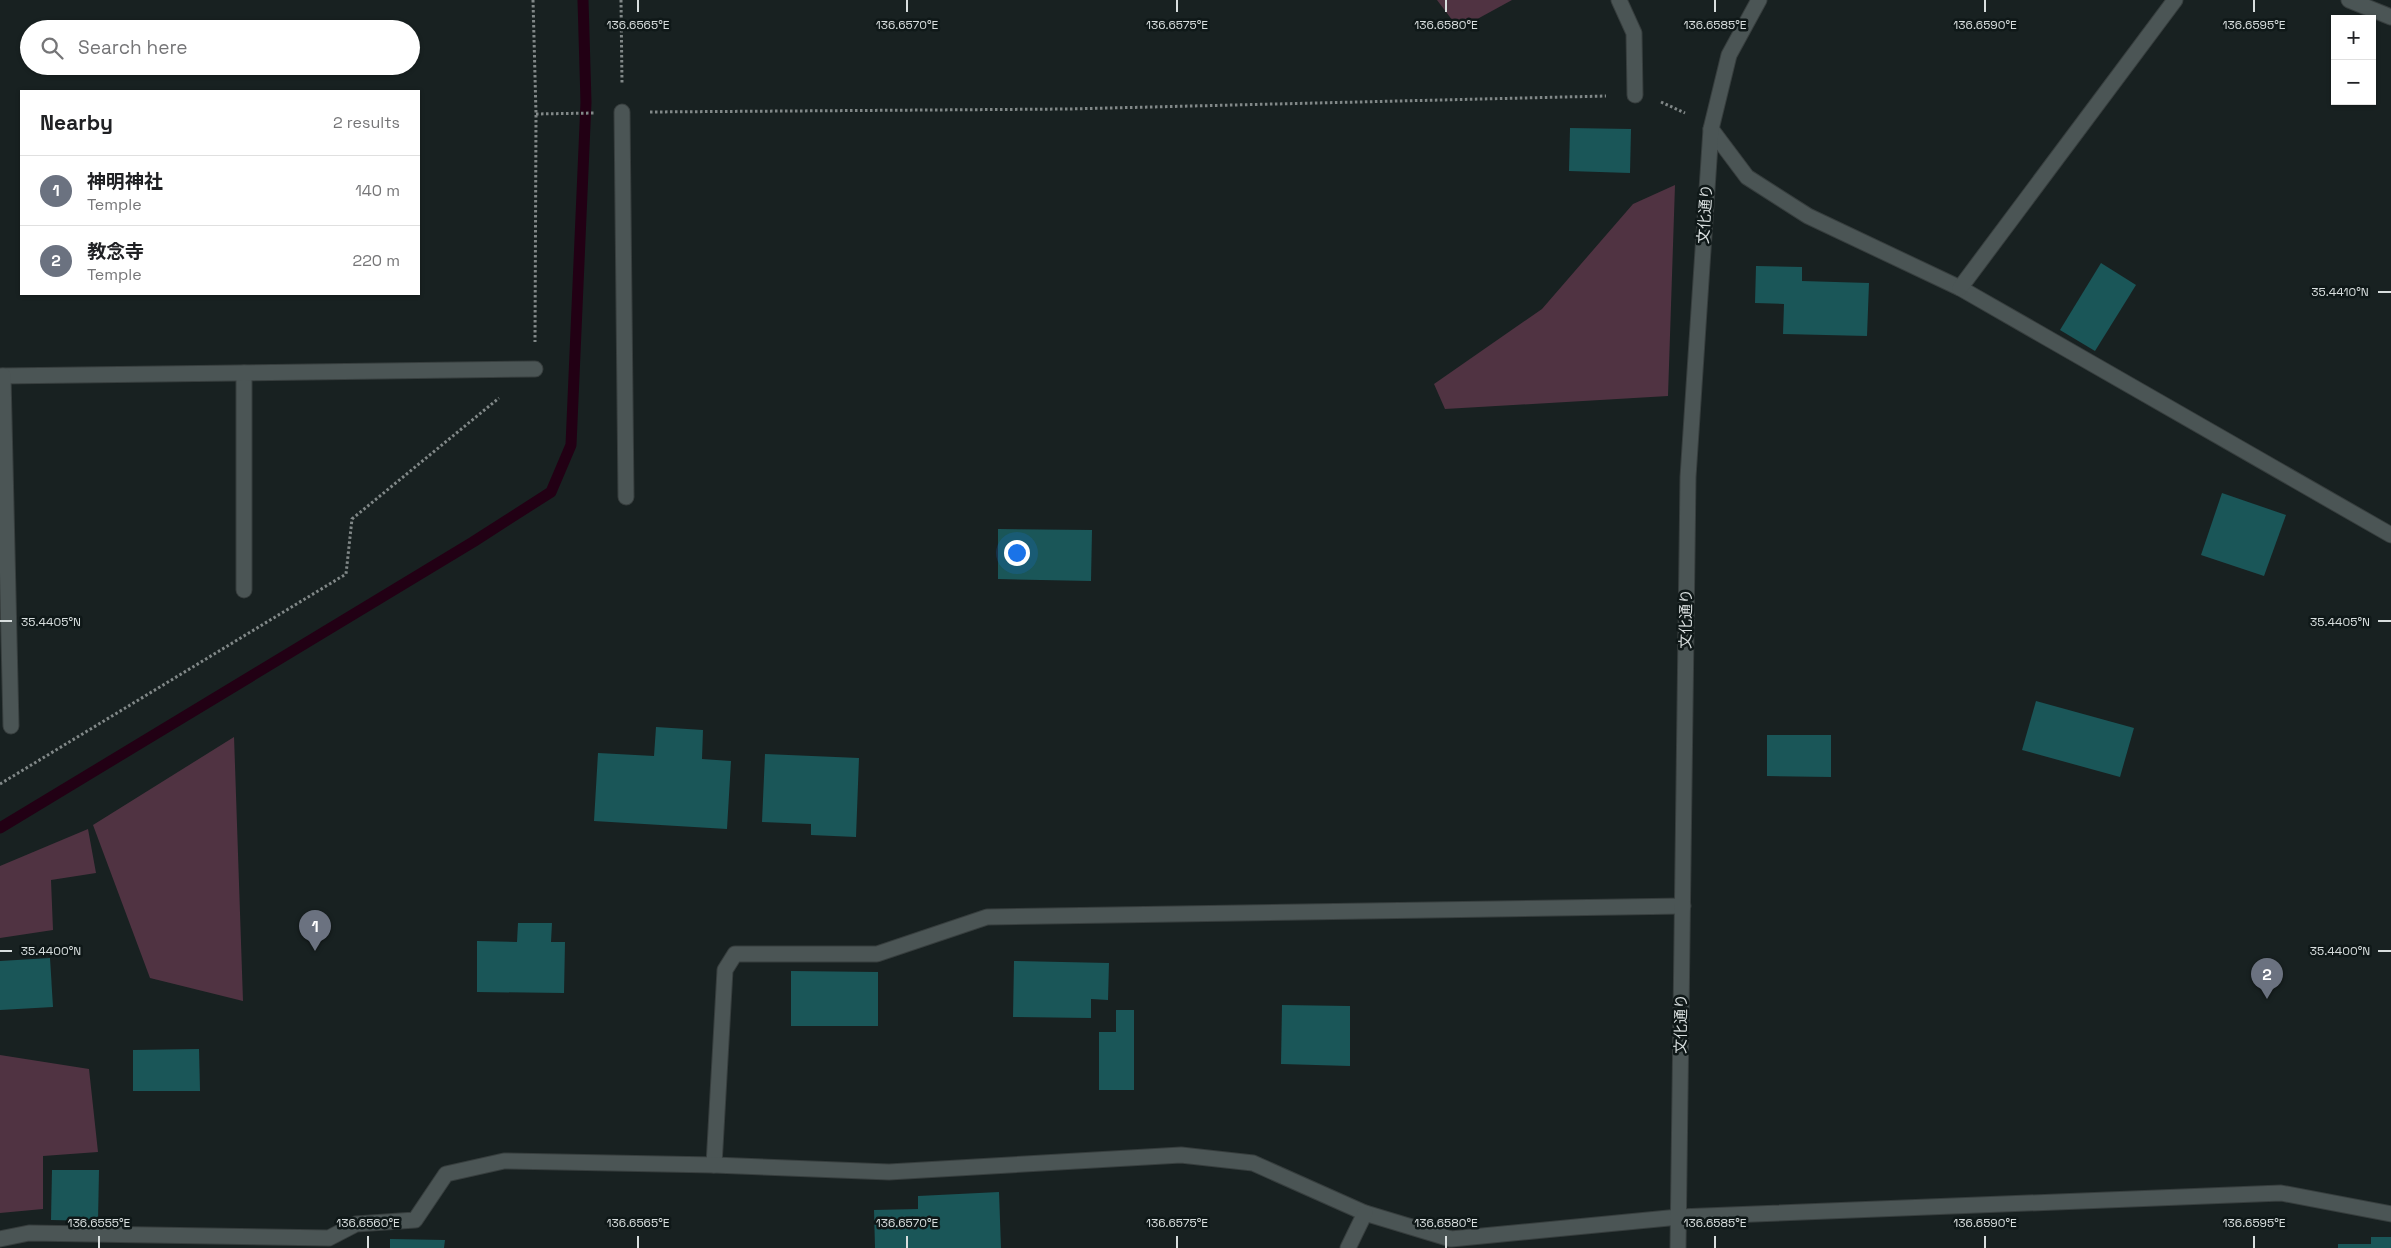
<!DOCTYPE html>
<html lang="en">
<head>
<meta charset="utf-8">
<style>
  :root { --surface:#fff; --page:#f2f2f2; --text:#202124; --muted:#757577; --line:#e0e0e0; --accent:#7c3aed }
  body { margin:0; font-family:"Space Grotesk","Noto Sans JP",sans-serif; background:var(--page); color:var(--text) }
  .controls { position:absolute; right:15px; top:15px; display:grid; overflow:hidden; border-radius:0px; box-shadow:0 1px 4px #0004 }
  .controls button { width:45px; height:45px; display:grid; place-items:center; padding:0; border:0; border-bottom:1px solid var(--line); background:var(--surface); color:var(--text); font:25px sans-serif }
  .you { position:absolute; left:1016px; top:552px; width:18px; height:18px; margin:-12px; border:4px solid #fff; border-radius:50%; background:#1a73e8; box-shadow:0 0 0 8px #1a73e833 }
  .badge { display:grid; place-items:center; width:32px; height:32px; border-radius:50%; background:var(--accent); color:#fff; font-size:16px; font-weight:700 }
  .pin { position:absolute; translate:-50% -41px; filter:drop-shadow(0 1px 2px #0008) }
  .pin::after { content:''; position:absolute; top:26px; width:18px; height:15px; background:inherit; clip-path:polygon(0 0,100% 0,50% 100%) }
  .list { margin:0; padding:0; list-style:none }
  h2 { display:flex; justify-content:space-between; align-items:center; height:65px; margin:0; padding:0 20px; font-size:21px }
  h2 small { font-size:16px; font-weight:400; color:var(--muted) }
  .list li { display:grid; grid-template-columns:32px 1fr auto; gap:15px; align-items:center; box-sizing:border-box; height:70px; padding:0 20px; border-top:1px solid var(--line) }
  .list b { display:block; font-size:19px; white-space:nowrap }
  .list p { margin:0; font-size:16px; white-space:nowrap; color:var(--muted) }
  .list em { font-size:16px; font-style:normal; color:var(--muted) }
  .icon { flex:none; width:28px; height:28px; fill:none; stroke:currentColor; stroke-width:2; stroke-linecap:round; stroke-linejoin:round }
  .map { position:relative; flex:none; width:2391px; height:1248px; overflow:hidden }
  .search { position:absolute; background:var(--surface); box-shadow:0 1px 4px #0004; left:20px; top:20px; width:400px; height:55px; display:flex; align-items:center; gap:12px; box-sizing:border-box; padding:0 18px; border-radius:28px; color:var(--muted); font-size:19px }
  .panel { position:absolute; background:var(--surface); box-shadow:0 1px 4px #0004; left:20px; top:90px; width:400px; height:205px; border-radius:0px }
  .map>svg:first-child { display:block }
  .green { fill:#503342 }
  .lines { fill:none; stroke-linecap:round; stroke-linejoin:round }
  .stream { stroke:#220014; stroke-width:11 }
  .building { fill:#1a5658 }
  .street-casing { stroke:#373e3e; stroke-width:17 }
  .secondary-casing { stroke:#373e3e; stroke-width:17 }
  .path { stroke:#818888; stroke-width:3; stroke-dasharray:2.5 2.5; stroke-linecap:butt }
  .street { stroke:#4b5555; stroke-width:15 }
  .secondary { stroke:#4b5555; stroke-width:15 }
  .ticks { fill:none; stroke:#d8dede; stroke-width:2 }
  .labels { text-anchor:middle; stroke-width:5; stroke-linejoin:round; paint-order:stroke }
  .street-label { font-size:15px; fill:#d8dede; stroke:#0f1818 }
  .ticks-label { font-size:12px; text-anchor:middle; fill:#d8dede; stroke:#0f1818; stroke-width:5; stroke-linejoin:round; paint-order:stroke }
</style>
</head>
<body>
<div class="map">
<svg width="2391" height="1248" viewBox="0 0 2391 1248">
  <rect width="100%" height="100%" fill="#182121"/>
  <g class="green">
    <path d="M1437,0H1512L1459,29Z"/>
    <path d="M1675,185L1668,396L1445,409L1434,384L1542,309L1633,204Z"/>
    <path d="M234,737V736L243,1001L150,978L93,825Z"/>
    <path d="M88,829L96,873L51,880L53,930L0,938V866Z"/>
    <path d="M0,1055L89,1069L98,1152L43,1156V1209L0,1213Z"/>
  </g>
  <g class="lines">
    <path class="stream" d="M0,828L473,542L551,492L571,445L586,102L583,0"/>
  </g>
  <g class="building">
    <path d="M1570,128L1631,129L1630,173L1569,171Z"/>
    <path d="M2101,263L2136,285L2095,351L2060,330Z"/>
    <path d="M1756,266L1802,267V281L1869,283L1867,336L1783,334L1784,304L1755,303Z"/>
    <path d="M2222,493L2286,515L2264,576L2201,555Z"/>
    <path d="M998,529L1092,530L1091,581L998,579Z"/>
    <path d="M2036,701L2134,728L2120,777L2022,750Z"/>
    <path d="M656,727L703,730L702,759L731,761L727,829L594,821L598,753L654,756Z"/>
    <path d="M1767,735H1831V777L1767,776Z"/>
    <path d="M765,754L859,758L856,837L811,835V824L762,822Z"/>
    <path d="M518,923H552L551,942H565L564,993L477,992V941L517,942Z"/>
    <path d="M50,958L53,1007L0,1010V961Z"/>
    <path d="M1014,961L1109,963L1108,1000L1091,999V1018L1013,1017Z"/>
    <path d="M791,971L878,972V1026H791Z"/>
    <path d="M1282,1005L1350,1006V1066L1281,1064Z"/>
    <path d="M1116,1010H1134V1090H1099V1032H1116Z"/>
    <path d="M199,1049L200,1091H133V1050Z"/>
    <path d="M52,1170H99L98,1221L51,1220Z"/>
    <path d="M999,1192L1001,1248H875L874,1210L918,1209V1196Z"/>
    <path d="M2371,1237H2391V1248H2338V1244H2371Z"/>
    <path d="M390,1239L445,1240L444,1248H390Z"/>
  </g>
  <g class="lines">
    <defs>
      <g id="street">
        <path d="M1619,0L1634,33L1635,95"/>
        <path d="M2349,0L2391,17"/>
        <path d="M622,112L626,497"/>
        <path d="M1711,129L1747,177L1808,216L1960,288L2391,535"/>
        <path d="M1960,288L2175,0"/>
        <path d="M244,373V590"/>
        <path d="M0,376L535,369"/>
        <path d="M3,376L11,726"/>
        <path d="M714,1165L725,970L735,954H877L987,917L1683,906"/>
        <path d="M0,1239L29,1233L329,1238L356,1224L415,1220L446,1174L504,1161L714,1165L889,1172L1181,1155L1253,1163L1365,1213L1451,1239L1679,1217L2281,1193L2391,1214"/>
        <path d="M1348,1248L1365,1213"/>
      </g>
      <path id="secondary" d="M1678,1248L1688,477L1711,129L1729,55L1759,0"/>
    </defs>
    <use href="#street" class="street-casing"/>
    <use href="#secondary" class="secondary-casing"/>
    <g class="path">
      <path d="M533,0L536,114L535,342"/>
      <path d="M621,0L622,84"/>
      <path d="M1661,102L1685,113"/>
      <path d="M650,112L1068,109L1606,96"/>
      <path d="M536,114L594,113"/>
      <path d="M0,784L346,574L352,519L499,398"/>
    </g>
    <use href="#street" class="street"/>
    <use href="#secondary" class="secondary"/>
  </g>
  <path class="ticks" d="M638,0V12M907,0V12M1177,0V12M1446,0V12M1715,0V12M1985,0V12M2254,0V12M2378,292H2391M0,621H12M2378,621H2391M0,951H12M2378,951H2391M99,1236V1248M368,1236V1248M638,1236V1248M907,1236V1248M1177,1236V1248M1446,1236V1248M1715,1236V1248M1985,1236V1248M2254,1236V1248"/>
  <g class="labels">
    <g class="street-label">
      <text transform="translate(1705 214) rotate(-86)" y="5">文化通り</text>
      <text transform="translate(1686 619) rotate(-89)" y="5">文化通り</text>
      <text transform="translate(1681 1024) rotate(-89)" y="5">文化通り</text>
    </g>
  </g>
  <g class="ticks-label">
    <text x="638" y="29">136.6565°E</text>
    <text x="907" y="29">136.6570°E</text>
    <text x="1177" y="29">136.6575°E</text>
    <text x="1446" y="29">136.6580°E</text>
    <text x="1715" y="29">136.6585°E</text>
    <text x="1985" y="29">136.6590°E</text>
    <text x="2254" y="29">136.6595°E</text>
    <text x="2340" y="296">35.4410°N</text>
    <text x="51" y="626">35.4405°N</text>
    <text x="2340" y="626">35.4405°N</text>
    <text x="51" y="955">35.4400°N</text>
    <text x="2340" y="955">35.4400°N</text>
    <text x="99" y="1227">136.6555°E</text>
    <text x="368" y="1227">136.6560°E</text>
    <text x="638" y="1227">136.6565°E</text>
    <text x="907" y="1227">136.6570°E</text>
    <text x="1177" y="1227">136.6575°E</text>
    <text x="1446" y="1227">136.6580°E</text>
    <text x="1715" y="1227">136.6585°E</text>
    <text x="1985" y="1227">136.6590°E</text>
    <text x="2254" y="1227">136.6595°E</text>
  </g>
</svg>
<div class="controls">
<button>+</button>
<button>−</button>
</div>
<div class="you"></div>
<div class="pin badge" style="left:315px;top:951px;background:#6b7280">1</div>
<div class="pin badge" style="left:2267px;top:999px;background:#6b7280">2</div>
<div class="search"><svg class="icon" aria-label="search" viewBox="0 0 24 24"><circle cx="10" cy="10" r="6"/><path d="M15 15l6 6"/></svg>Search here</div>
<section class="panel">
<h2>Nearby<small>2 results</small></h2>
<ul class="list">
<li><span class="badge" style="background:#6b7280">1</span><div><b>神明神社</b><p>Temple</p></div><em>140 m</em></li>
<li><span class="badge" style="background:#6b7280">2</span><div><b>教念寺</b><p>Temple</p></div><em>220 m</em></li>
</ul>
</section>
</div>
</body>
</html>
